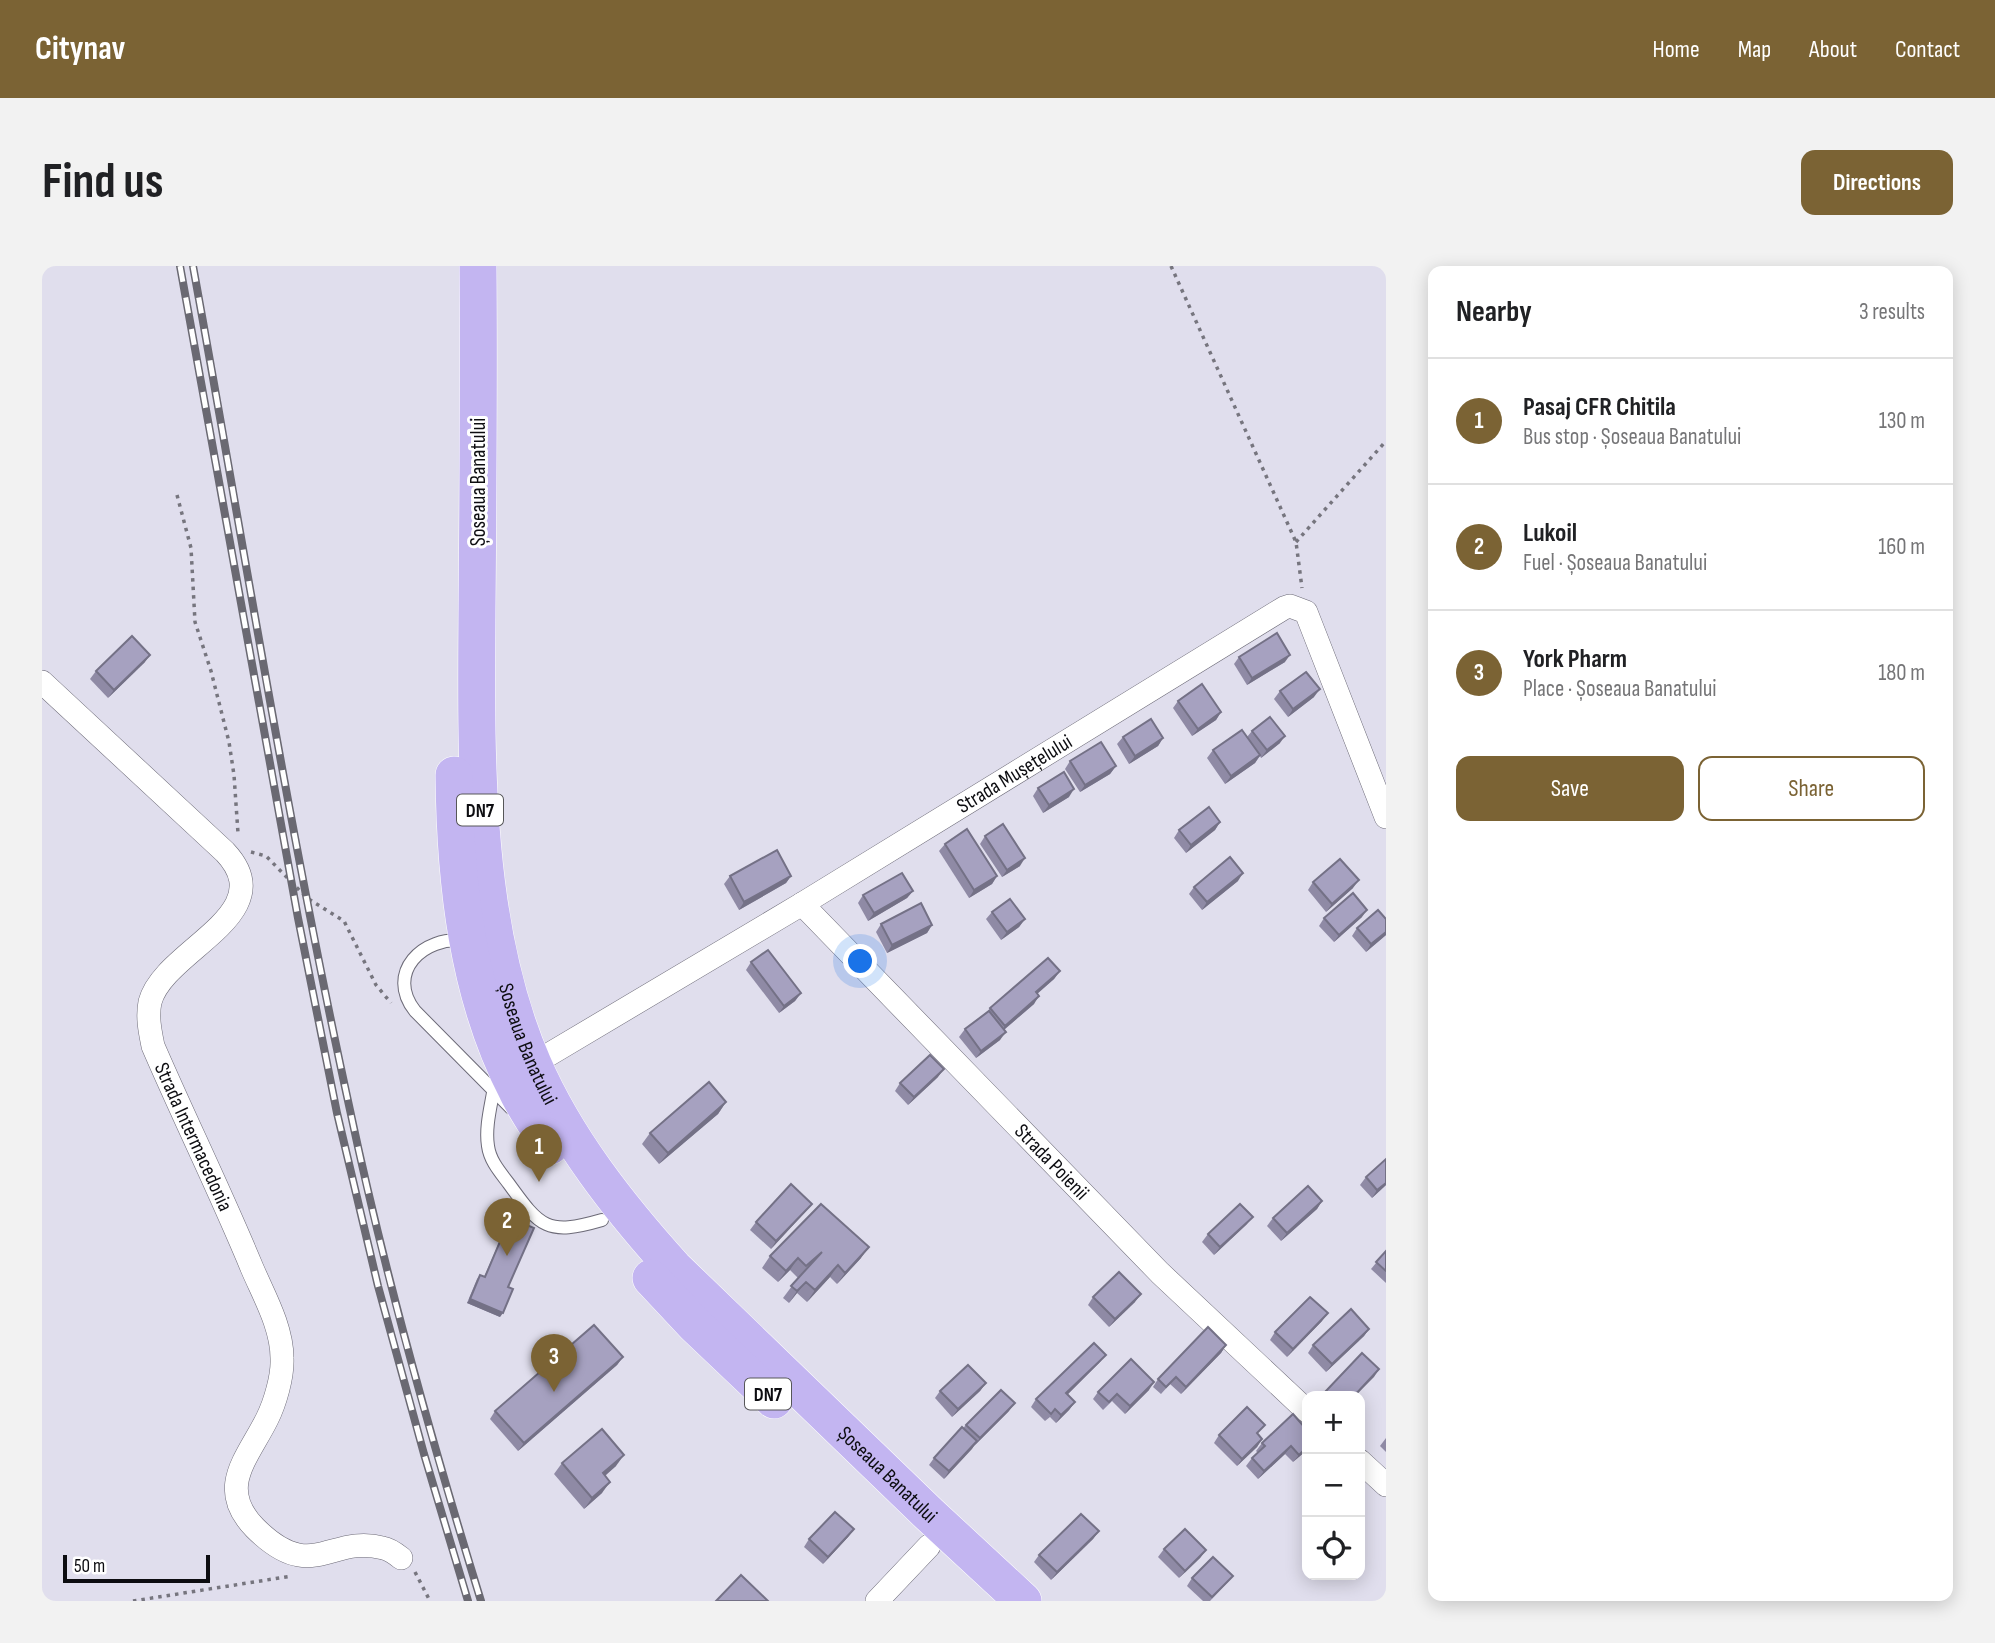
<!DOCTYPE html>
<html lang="en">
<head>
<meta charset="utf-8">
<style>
  :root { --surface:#fff; --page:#f2f2f2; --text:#202124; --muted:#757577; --line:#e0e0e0; --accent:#7b6334 }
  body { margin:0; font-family:"Sofia Sans Condensed",sans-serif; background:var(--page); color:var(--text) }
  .controls { position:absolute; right:21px; bottom:21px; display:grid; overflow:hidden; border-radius:14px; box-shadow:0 4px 18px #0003 }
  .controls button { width:63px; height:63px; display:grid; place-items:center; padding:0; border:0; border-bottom:2px solid var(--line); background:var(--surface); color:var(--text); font:35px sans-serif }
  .scale { position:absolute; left:21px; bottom:18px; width:147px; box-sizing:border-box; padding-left:7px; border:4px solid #0d0d11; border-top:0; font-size:19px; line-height:24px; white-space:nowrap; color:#0d0d11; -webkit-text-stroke:5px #fff; paint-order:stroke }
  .you { position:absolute; left:819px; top:696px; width:24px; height:24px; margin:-18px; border:5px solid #fff; border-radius:50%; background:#1a73e8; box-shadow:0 0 0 10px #1a73e833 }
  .badge { display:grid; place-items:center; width:46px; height:46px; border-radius:50%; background:var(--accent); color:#fff; font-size:23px; font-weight:700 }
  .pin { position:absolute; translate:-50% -58px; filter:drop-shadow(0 2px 4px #0008) }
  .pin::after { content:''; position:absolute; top:37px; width:24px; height:21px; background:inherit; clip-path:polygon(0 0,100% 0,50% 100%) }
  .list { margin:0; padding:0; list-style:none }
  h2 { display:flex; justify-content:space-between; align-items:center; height:91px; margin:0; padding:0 28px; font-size:30px }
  h2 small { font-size:23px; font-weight:400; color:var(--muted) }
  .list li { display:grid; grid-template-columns:46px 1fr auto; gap:21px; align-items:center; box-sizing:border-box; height:126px; padding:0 28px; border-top:2px solid var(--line) }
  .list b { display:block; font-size:26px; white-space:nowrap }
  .list p { margin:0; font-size:23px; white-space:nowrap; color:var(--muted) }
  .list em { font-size:23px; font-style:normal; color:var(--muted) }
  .actions { display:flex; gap:14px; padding:21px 28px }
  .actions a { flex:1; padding:16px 0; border:2px solid var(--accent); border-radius:14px; text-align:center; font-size:24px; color:var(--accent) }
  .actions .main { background:var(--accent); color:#fff }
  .icon { flex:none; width:38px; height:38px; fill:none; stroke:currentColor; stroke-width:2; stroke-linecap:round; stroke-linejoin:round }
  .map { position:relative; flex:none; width:1344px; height:1335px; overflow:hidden; border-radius:14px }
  header { display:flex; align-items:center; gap:42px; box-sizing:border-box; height:98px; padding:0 35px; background:var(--accent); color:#fff }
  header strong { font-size:33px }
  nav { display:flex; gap:38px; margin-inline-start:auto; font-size:24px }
  .intro { display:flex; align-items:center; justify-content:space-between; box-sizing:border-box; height:168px; padding:0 42px }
  h1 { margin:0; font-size:49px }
  .button { padding:18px 32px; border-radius:14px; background:var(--accent); color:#fff; font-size:24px; font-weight:700 }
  main { display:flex; gap:42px; padding:0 42px }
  aside { flex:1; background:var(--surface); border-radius:14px; box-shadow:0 4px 18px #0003 }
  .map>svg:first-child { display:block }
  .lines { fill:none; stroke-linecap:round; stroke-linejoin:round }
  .lane-casing { stroke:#6c6a77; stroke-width:14 }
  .street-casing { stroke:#6c6a77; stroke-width:24 }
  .primary-casing { stroke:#fff; stroke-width:38 }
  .path { stroke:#76757e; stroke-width:3.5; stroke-dasharray:3.5 5; stroke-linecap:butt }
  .lane { stroke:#fff; stroke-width:12 }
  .street { stroke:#fff; stroke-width:23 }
  .primary { stroke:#c3b5f1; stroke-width:37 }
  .rail-casing { stroke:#6a6972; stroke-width:8 }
  .rail { stroke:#fff; stroke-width:5; stroke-dasharray:16; stroke-linecap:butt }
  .wall { fill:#8f8aa5 }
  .shaded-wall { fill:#747186 }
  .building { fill:#a6a1c0; stroke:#747186; stroke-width:2 }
  .labels { text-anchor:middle; stroke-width:6; stroke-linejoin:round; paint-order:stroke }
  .shield { fill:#fff; stroke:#565658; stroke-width:2 }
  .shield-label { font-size:19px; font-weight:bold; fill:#0d0d11 }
  .street-label { font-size:21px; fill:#0d0d11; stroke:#fff }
</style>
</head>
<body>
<header>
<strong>Citynav</strong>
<nav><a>Home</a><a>Map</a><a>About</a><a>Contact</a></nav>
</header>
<div class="intro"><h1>Find us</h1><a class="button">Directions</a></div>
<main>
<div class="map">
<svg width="1344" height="1335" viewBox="0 0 1344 1335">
  <rect width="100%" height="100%" fill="#e0deed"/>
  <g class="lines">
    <defs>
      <g id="lane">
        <path d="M423,675C381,669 343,707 373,745L469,842"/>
        <path d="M452,821C449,840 443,861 446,880C448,895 458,906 467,918C498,961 505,970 560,954"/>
      </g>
      <g id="street">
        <path id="s1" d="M0,416L183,586C242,649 122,683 108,736C105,751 108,765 111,780C143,854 179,927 210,1002C222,1030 240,1061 240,1092C241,1110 233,1137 225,1153C205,1193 174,1222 213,1262C270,1319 288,1268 341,1282C347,1283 354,1288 359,1292"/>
        <path id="s2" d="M760,638L1118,1007L1265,1145"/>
        <path id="s3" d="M491,798L760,638L1242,342L1248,340L1264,346L1344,551"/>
        <path d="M1318,1195L1344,1219"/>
        <path d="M835,1335L887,1280"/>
      </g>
      <g id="primary">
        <path id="s4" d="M436,0C437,115 436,229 435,344C434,492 431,660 491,798C524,874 577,941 632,1002L887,1248L981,1335"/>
        <path d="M412,509C413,615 425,729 475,825C484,844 497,862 508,880"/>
        <path d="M609,1012L653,1059L732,1134"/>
      </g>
    </defs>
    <use href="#lane" class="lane-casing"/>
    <use href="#street" class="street-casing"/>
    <use href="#primary" class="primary-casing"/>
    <g class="path">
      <path d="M1129,0L1254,276L1260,322"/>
      <path d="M135,229L149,282L153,356L169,405L187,476L192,509L196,567"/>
      <path d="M1254,276L1344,175"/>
      <path d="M209,586L224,590L265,632L302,655L334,719L349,737"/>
      <path d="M373,1306L388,1335"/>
      <path d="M0,1333L2,1335"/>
      <path d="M91,1335L250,1310"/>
    </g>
    <use href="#lane" class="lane"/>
    <use href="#street" class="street"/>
    <use href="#primary" class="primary"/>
    <defs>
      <g id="rail">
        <path d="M138,0L256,652L295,847L336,1020L382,1188L426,1335"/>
        <path d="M151,0C202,281 247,565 308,844C343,1010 389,1173 439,1335"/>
      </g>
    </defs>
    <use href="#rail" class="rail-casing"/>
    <use href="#rail" class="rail"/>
  </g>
  <g class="wall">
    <path d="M1197,391L1243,396L1205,419L1192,398Z"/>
    <path d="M103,396L66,432L48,413L54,405Z"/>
    <path d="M1238,425L1272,431L1246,451L1232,433Z"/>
    <path d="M1136,435L1179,446L1174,454L1150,470L1131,442Z"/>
    <path d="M1210,465L1238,477L1219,492L1218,490L1213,497L1183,518L1165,492L1171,484L1205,471Z"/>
    <path d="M1081,471L1121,472L1116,480L1087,498L1075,478Z"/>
    <path d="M1028,495L1074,500L1068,508L1038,526L1023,503Z"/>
    <path d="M996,522L1027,531L1001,547L991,530Z"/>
    <path d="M1178,556L1173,564L1144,587L1132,572L1137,564Z"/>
    <path d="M943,570L978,600L960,611L938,578Z"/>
    <path d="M903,578L955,610L950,618L927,632L897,585Z"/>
    <path d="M688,610H749L744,617L697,644L682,618Z"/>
    <path d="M1196,615L1160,644L1147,628L1152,621Z"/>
    <path d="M1271,616L1311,622L1284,646L1266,624Z"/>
    <path d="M871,625L865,632L826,655L816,637L821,629Z"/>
    <path d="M950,646L983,653L977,661L959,674L944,653Z"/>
    <path d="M1320,651L1292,676L1277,660L1282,652Z"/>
    <path d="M1344,653V669L1324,686L1310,670L1315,662Z"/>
    <path d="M839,658L890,659L885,667L845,687L834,666Z"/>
    <path d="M709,696L759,727L753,735L737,747L704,704Z"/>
    <path d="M1018,705L1012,713L995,728L992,738L962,764L958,774L934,792L917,771L923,763L946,745L948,742Z"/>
    <path d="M896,811L866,839L853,825L858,817Z"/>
    <path d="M684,836L676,848L617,898L600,878L608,867Z"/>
    <path d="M1344,893V919L1330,932L1318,919L1324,911Z"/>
    <path d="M1280,935L1275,943L1239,975L1225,960L1231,952Z"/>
    <path d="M764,945L729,983L708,964L714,956Z"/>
    <path d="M468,952L466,1021L458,1051L425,1037L435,1013L438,1009L442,1011L466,956Z"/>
    <path d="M1205,958L1172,989L1160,976L1166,968Z"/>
    <path d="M1344,985V1017L1329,1003Z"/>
    <path d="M728,990L819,992L795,1018L788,1011L765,1036L755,1027L747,1037L741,1032L756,1012L748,1004L736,1016L720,1002Z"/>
    <path d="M1051,1031L1093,1036L1067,1061L1046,1039Z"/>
    <path d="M1280,1055L1245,1091L1228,1074L1233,1066Z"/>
    <path d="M1327,1063L1322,1070L1284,1106L1266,1087L1271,1079Z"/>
    <path d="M1184,1079L1179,1087L1139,1128L1128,1118L1119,1128L1111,1121L1116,1113Z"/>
    <path d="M581,1091L575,1099L476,1185L448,1153L453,1145Z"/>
    <path d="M1058,1096L1025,1129L1033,1136L1027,1144L1014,1157L1008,1151L1003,1155L989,1141L994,1133Z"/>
    <path d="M944,1117L938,1125L910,1151L893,1132L898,1125Z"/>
    <path d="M1107,1124L1083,1148L1070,1135L1061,1144L1051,1133L1056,1126Z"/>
    <path d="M967,1145L932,1180L902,1213L887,1199L892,1192L924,1159Z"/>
    <path d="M1265,1164V1184L1251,1196L1243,1188L1216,1213L1204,1200L1210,1192L1216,1187L1214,1185L1220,1177Z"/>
    <path d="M1177,1169H1216L1220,1173L1215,1181L1195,1200L1172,1177Z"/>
    <path d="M1344,1172V1186L1338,1180Z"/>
    <path d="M520,1197L574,1200L563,1210L560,1227L542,1243L512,1208Z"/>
    <path d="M812,1263L806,1271L781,1298L762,1281L767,1273Z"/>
    <path d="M1057,1265L1051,1273L1009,1314L992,1296L997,1289Z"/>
    <path d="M1122,1283L1164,1284L1158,1292L1137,1312L1116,1291Z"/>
    <path d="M1191,1310L1185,1317L1168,1335H1161L1145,1320L1150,1312Z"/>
  </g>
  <g class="shaded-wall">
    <path d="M108,389L103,396L66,432L72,424Z"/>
    <path d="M1248,389L1243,396L1205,419L1210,412Z"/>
    <path d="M1278,423L1272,431L1246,451L1251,443Z"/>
    <path d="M1179,446L1174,454L1150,470L1156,463Z"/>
    <path d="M1243,470L1238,477L1219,492L1225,484Z"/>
    <path d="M1121,472L1116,480L1087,498L1093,490Z"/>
    <path d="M1218,489L1213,497L1183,518L1189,510Z"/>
    <path d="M1074,500L1068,508L1038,526L1043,519Z"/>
    <path d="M1032,523L1027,531L1001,547L1007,539Z"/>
    <path d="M1178,556L1173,564L1144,587L1149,579Z"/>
    <path d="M983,592L978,600L960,611L965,604Z"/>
    <path d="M1201,607L1196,615L1160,644L1165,636Z"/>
    <path d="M749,610L744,617L697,644L702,636Z"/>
    <path d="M955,610L950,618L927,632L932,624Z"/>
    <path d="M1317,614L1311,622L1284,646L1290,638Z"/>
    <path d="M871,625L865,632L826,655L832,647Z"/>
    <path d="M1325,644L1320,651L1292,676L1297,669Z"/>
    <path d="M983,653L977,661L959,674L965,666Z"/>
    <path d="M890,659L885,667L845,687L850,679Z"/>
    <path d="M1344,666V669L1324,686L1329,678Z"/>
    <path d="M1018,705L1012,713L988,734L994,726Z"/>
    <path d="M759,727L753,735L737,747L742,740Z"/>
    <path d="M997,730L992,738L958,767L963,760Z"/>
    <path d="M964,766L958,774L934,792L939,785Z"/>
    <path d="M902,803L896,811L866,839L872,831Z"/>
    <path d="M684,836L676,848L617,898L626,887Z"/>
    <path d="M1344,917V919L1330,932L1335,924Z"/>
    <path d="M1280,935L1275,943L1239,975L1245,967Z"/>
    <path d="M770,938L764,945L729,983L734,975Z"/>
    <path d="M1211,951L1205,958L1172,989L1178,981Z"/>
    <path d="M827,981L819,992L795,1018L803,1007Z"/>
    <path d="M756,992L748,1004L736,1016L744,1005Z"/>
    <path d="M796,999L788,1011L765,1036L773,1024Z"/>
    <path d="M764,1016L755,1027L747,1037L755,1025Z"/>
    <path d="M1099,1028L1093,1036L1067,1061L1073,1053Z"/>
    <path d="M428,1033L461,1047L458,1051L425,1037Z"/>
    <path d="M1286,1047L1280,1055L1245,1091L1251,1083Z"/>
    <path d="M1327,1063L1322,1070L1284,1106L1290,1098Z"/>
    <path d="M1184,1079L1179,1087L1139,1128L1144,1121Z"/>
    <path d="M1064,1089L1058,1096L1019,1135L1024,1127Z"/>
    <path d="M581,1091L575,1099L476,1185L482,1177Z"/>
    <path d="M1337,1103L1332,1111L1313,1130H1312Z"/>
    <path d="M1112,1116L1107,1124L1083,1148L1088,1140Z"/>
    <path d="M944,1117L938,1125L910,1151L916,1143Z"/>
    <path d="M1033,1136L1027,1144L1014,1157L1019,1149Z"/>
    <path d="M973,1137L967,1145L932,1180L938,1172Z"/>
    <path d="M1220,1173L1215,1181L1195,1200L1200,1193Z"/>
    <path d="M935,1175L930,1183L902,1213L907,1205Z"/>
    <path d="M1249,1180L1243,1188L1216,1213L1222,1205Z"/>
    <path d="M1265,1181V1184L1251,1196L1257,1189Z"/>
    <path d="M582,1189L574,1200L553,1218L561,1207Z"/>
    <path d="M568,1216L560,1227L542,1243L550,1232Z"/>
    <path d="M812,1263L806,1271L781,1298L786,1291Z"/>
    <path d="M1057,1265L1051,1273L1009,1314L1015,1306Z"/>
    <path d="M1164,1284L1158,1292L1137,1312L1143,1305Z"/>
  </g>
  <g class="building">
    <path d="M1235,367L1248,389L1210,412L1197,391Z"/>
    <path d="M90,370L108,389L72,424L54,405Z"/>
    <path d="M1264,406L1278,423L1251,443L1238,425Z"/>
    <path d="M1160,418L1179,446L1156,463L1136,435Z"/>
    <path d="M1228,451L1243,470L1225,484L1210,465Z"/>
    <path d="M1109,453L1121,472L1093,490L1081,471Z"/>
    <path d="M1200,464L1218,489L1189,510L1171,484Z"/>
    <path d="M1059,476L1074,500L1043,519L1028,495Z"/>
    <path d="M1022,506L1032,523L1007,539L996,522Z"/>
    <path d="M1167,541L1178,556L1149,579L1137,564Z"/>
    <path d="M961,558L983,592L965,604L943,570Z"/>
    <path d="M925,563L955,610L932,624L903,578Z"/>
    <path d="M735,584L749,610L702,636L688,610Z"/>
    <path d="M1188,591L1201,607L1165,636L1152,621Z"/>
    <path d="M1298,593L1317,614L1290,638L1271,616Z"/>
    <path d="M860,607L871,625L832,647L821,629Z"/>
    <path d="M1311,627L1325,644L1297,669L1282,652Z"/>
    <path d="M968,633L983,653L965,666L950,646Z"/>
    <path d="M879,637L890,659L850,679L839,658Z"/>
    <path d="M1336,644L1344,653V666L1329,678L1315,662Z"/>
    <path d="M726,684L759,727L742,740L709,696Z"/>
    <path d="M1006,692L1018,705L994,726L997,730L963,760L948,742Z"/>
    <path d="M947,745L964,766L939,785L923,763Z"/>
    <path d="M888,789L902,803L872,831L858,817Z"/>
    <path d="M667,816L684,836L626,887L608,867Z"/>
    <path d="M1344,893V917L1335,924L1324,911Z"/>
    <path d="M749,918L770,938L734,975L714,956Z"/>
    <path d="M1266,920L1280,935L1245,967L1231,952Z"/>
    <path d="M779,938L827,981L803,1007L796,999L773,1024L764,1016L755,1025L749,1020L780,986L764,1000L756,992L744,1005L728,990Z"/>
    <path d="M1198,938L1211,951L1178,981L1166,968Z"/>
    <path d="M468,952L492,962L466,1021L471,1023L461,1047L428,1033L438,1009L443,1011Z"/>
    <path d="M1344,985V1005L1334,996Z"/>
    <path d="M1077,1006L1099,1028L1073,1053L1051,1031Z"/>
    <path d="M1268,1031L1286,1047L1251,1083L1233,1066Z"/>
    <path d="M1309,1043L1327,1063L1290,1098L1271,1079Z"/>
    <path d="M552,1059L581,1091L482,1177L453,1145Z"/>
    <path d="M1166,1061L1184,1079L1144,1121L1134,1111L1124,1121L1116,1113Z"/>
    <path d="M1052,1077L1064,1089L1024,1127L1033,1136L1019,1149L1013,1143L1009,1148L994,1133Z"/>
    <path d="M1320,1087L1337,1103L1312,1130H1287L1283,1126Z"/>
    <path d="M1089,1093L1112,1116L1088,1140L1075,1128L1067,1136L1056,1126Z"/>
    <path d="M926,1099L944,1117L916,1143L898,1125Z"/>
    <path d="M959,1124L973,1137L938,1172L924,1159Z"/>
    <path d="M1205,1141L1223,1159L1215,1167L1220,1173L1200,1193L1177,1169Z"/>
    <path d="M1251,1148L1265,1164V1181L1257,1189L1249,1180L1222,1205L1210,1192L1223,1180L1220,1177Z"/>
    <path d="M920,1161L935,1175L907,1205L892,1192Z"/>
    <path d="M560,1163L582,1189L561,1207L568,1216L550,1232L520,1197Z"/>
    <path d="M793,1246L812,1263L786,1291L767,1273Z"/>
    <path d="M1039,1248L1057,1265L1015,1306L997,1289Z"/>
    <path d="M1143,1263L1164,1284L1143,1305L1122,1283Z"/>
    <path d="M1171,1291L1191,1310L1170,1331L1150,1312Z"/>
    <path d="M699,1309L726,1335H674Z"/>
  </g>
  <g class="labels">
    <g class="shield">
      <rect x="415" y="528.5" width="46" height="31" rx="5"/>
      <rect x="703" y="1112.5" width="46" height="31" rx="5"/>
    </g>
    <g class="shield-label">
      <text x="438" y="551">DN7</text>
      <text x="726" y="1135">DN7</text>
    </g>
    <g class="street-label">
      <text transform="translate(436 216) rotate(-90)" y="7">Șoseaua Banatului</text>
      <text dy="7" stroke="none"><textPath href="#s3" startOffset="562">Strada Mușețelului</textPath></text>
      <text dy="7" stroke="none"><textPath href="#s4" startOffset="784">Șoseaua Banatului</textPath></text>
      <text dy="7" stroke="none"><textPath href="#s1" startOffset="583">Strada Intermacedonia</textPath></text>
      <text dy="7" stroke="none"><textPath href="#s2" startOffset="359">Strada Poienii</textPath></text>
      <text dy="7" stroke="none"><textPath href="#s4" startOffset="1351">Șoseaua Banatului</textPath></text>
    </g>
  </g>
</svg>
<div class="controls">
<button>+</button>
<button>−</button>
<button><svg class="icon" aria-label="locate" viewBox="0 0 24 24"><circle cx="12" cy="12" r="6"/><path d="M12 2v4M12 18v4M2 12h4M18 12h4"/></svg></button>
</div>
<div class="scale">50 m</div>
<div class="you"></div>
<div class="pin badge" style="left:497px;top:916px">1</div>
<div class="pin badge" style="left:465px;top:990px">2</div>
<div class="pin badge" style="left:512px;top:1126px">3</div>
</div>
<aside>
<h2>Nearby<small>3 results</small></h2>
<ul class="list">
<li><span class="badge">1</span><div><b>Pasaj CFR Chitila</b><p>Bus stop · Șoseaua Banatului</p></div><em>130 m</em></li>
<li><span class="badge">2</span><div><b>Lukoil</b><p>Fuel · Șoseaua Banatului</p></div><em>160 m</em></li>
<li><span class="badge">3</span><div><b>York Pharm</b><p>Place · Șoseaua Banatului</p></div><em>180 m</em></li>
</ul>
<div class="actions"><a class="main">Save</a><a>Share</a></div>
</aside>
</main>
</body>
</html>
